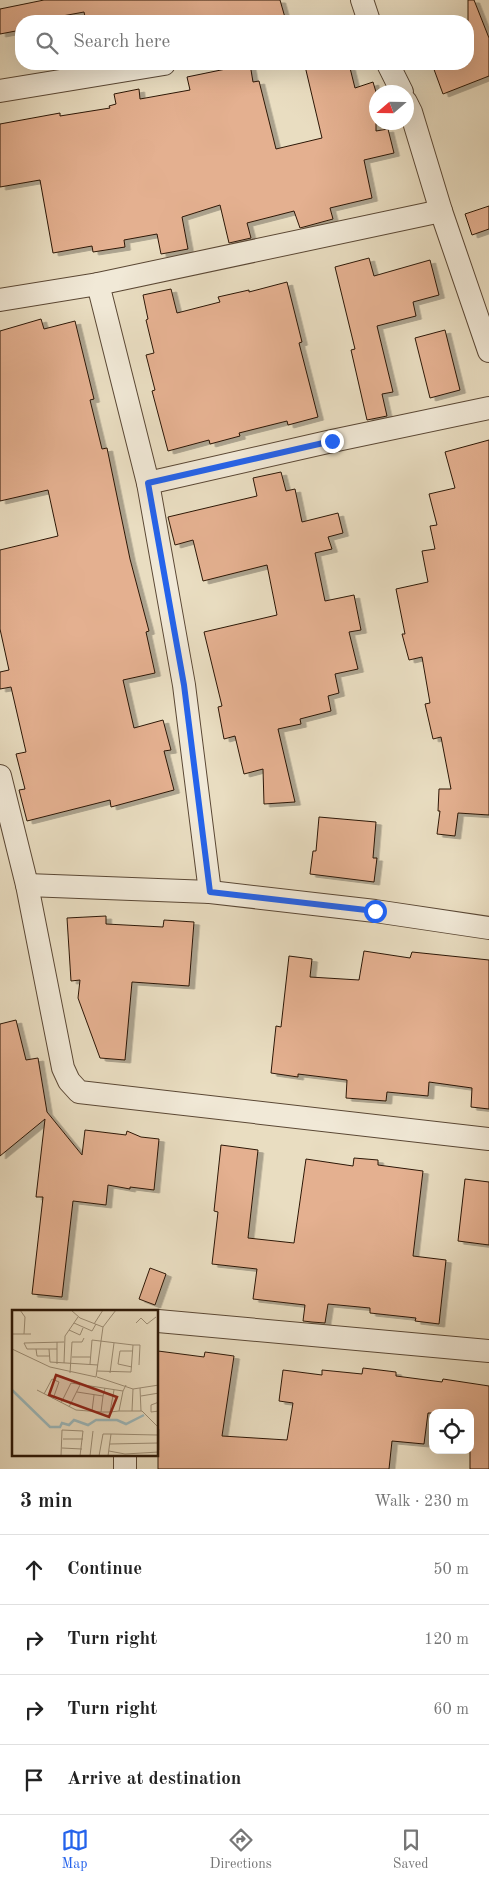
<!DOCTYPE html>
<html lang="en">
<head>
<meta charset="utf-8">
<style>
  :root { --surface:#fff; --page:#f6f6f6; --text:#222; --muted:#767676; --line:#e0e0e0; --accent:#2563eb }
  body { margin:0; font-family:"Old Standard TT",serif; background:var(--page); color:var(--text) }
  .controls { position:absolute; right:15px; bottom:15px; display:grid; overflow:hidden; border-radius:10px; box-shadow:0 5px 20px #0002 }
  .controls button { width:45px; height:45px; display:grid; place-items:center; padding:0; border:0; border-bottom:1px solid var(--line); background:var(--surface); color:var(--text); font:25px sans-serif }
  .compass { position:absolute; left:369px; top:85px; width:45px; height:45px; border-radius:50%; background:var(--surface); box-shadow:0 5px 20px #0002; rotate:250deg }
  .stop { position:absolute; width:15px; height:15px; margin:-11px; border:4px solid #2563eb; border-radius:50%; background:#fff }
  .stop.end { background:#2563eb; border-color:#fff; box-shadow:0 1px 5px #0008 }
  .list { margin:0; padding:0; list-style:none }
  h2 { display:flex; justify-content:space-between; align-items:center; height:65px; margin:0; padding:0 20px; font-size:21px }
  h2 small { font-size:16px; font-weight:400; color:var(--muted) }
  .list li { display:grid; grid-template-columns:32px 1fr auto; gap:15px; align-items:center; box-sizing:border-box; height:70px; padding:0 20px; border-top:1px solid var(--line) }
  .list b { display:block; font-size:19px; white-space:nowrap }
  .list em { font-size:16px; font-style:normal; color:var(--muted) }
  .icon { flex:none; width:28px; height:28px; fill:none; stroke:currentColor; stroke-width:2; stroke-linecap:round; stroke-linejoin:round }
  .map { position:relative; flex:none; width:489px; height:1469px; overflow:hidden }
  .search { position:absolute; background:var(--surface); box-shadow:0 5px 20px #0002; left:15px; right:15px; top:15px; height:55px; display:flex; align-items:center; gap:12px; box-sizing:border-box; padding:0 18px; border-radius:20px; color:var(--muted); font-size:19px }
  .sheet { height:345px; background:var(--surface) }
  nav { display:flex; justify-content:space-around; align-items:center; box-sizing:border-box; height:70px; border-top:1px solid var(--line); background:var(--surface); font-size:14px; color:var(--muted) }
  nav a { display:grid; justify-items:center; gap:2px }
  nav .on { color:var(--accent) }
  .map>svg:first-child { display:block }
  .building { fill:#e4b090; stroke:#2c1706; filter:url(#shadow) }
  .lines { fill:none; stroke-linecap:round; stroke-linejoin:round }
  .minor-casing { stroke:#5b4835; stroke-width:24 }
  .minor { stroke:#f1e9d7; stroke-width:22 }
  .route { stroke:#2563eb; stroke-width:6 }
  .inset-river { fill:none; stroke:#9cb9bd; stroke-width:2.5 }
  .inset-road { fill:none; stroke:#9d8e76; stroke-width:1 }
  .view { fill:#8f2418; fill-opacity:0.15; stroke:#8f2418; stroke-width:2.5 }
  .inset-edge { fill:none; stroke:#2c1706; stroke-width:2.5 }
</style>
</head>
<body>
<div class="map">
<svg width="489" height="1469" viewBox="0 0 489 1469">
  <defs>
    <filter id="shadow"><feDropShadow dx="5.5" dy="3" stdDeviation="0" flood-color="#0004"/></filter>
  </defs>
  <rect width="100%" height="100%" fill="#e9ddc1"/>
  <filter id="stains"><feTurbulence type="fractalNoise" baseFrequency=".004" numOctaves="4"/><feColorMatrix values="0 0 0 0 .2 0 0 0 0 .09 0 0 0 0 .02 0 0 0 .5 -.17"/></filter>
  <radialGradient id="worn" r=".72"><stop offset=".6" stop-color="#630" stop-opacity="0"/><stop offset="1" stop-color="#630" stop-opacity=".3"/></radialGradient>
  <g class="building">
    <path d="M44,0H280L286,21H86L84,12L35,21H21V30L0,34V9Z"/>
    <path d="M468,0H474L489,38V76L443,94L432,64H468Z"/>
    <path d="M250,64L253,82L259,81L276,149L322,138L305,66L316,64H349L355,88L373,82L376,92V131L388,129L394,153L364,160L372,198L330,208L333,219L300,228L294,211L247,223L251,238L229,243L220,205L182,217L188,249L161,254L157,234L124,240L125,247L93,252L92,246L53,253L40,180L0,187V124L60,113V116L110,108L109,106L116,104L114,94L139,89L140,99L190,90L187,77Z"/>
    <path d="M489,206V229L472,235L465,214Z"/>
    <path d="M369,258L374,276L430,260L439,295L413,302L416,316L377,326L393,392L382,394L387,416L367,420L351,350L355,349L335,267Z"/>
    <path d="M287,282L302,342L299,343L318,417L288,425L287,421L239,433L240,436L210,444L209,440L168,451L152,391L155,390L146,355L154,353L146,320L148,319L143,295L171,289L177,313L220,302L218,297L249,290V292Z"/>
    <path d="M41,319L44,329L75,321L94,399L90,400L102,449L107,448L130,559L149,631L146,632L155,673L123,680L134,728L163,720L171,750L164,751L174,790L111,807L110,800L27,821L19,790L25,789L16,754L26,752L11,687L0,689V672L9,670L0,629V550L58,536L48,490L0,501V331Z"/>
    <path d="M445,330L460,390L430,398L415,338Z"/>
    <path d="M489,440V815L458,813L455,836L437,834L440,811H438L439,789H451L441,737L433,739L425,704L430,703L422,657L409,660L402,634H405L396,589L428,582L422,551L435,549L430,526L437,525L429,494L455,488L445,452Z"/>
    <path d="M281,472L286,491L295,489L302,522L338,513L343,533L328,537L332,549L315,553L325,601L354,595L361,630L349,632L358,669L335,674L339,693L328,696L331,711L300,719L301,724L278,729L295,802L264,804L263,769L244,774L235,736L224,739L218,707L222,706L204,632L277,615L267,565L203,581L193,540L175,545L168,517L257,496L253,478Z"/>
    <path d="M319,817L376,822L373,858H377L374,882L310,874L313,851H316Z"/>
    <path d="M106,916V924L163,927L164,920L194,922L189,986L132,982L125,1060L100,1058L78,998L80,980L71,981L67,918Z"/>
    <path d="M364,951L410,958L412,952L489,960V1109L471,1107L472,1088L429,1082L428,1096L387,1092L386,1101L346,1098L347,1080L298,1074V1077L271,1073L276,1026L281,1027L289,956L312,959L310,977L359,980Z"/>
    <path d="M16,1020L26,1060L38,1058L47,1112L82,1155L85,1130L126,1135L127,1131L141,1137L159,1139L154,1190L130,1187V1189L108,1185L106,1205L73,1201L62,1297L32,1294L43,1197H36L45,1119L0,1156V1024Z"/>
    <path d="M221,1145L258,1150L248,1238L294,1243L306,1159L353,1166L354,1158L378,1160V1165L423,1171L413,1256L446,1260L439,1324L415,1321L416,1318L370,1313V1308L328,1304L325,1323L312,1322L303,1321L305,1305L253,1299L257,1269L212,1264L218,1212L214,1211Z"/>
    <path d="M465,1179L489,1182V1245L458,1241Z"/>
    <path d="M150,1268L166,1274L155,1305L139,1299Z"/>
    <path d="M158,1351L204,1357L205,1352L234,1356L222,1436L287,1440L293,1403L279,1401L283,1370L322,1375V1370L362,1374L363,1368L396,1372V1376L442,1382L443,1379L489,1386V1469H470V1413H428L424,1444L392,1441L389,1469H158Z"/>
  </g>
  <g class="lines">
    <defs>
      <g id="minor">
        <path d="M362,0L369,21"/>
        <path d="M388,64L402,92"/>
        <path d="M0,91L164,64"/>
        <path d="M441,211L489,351"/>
        <path d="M98,284L441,211L411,112L406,102"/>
        <path d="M0,300L98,284L148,483L184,685L210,892"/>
        <path d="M148,483L332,441L489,408"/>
        <path d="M0,776L27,885L63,1068L69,1081L79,1092L489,1139"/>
        <path d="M27,885L210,892L375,911L489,928"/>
        <path d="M158,1321L489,1351"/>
        <path d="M125,1455V1469"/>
      </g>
    </defs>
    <use href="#minor" class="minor-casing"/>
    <use href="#minor" class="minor"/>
  </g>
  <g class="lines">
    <path class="route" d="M332,441L148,483L184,685L210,892L375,911"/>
  </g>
  <g transform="translate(12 1310)">
    <rect width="146" height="146" fill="#e9ddc1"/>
    <path class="inset-river" d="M0,80L38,117H48L50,113L57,115L62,110L76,115L84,110H105L114,114L132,105"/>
    <path class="inset-road" d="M8,0L13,7L12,24M59,0L68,8L91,17M62,13L80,21L84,14M124,13L129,8L135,14L144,7M82,14L91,0M57,20L68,25L71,18M0,24H19M121,35H128L127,55M0,39L38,57L84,67L91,17L104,0M24,39L25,46H37M37,39L38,52L86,55M45,39H15L12,33L52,32M60,47H78M52,53L53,26L66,7M45,54V32M78,54L80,30L121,35L119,62L85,61M120,57L106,54L108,41H121M58,63L60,32H70L72,28M98,63L102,33M85,67L121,79L147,75M128,78L129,101M121,79L120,101H130L147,118M25,80L64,100L89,102M102,80L98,102L107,101M111,81L107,101H120M65,82L91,86L93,78M32,84L40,69L47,72L41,89M91,86L89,102H98M129,86L147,83M147,92L139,95V102L147,101M49,93L59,73L111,81L114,75M57,97L68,75M80,101L82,85M147,119V140M99,124L145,125M51,129H71M98,134L146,133M50,138L70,139M97,141L113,144L147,142M49,146L50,120L71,121L68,146M78,146L81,121M87,146L91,124H99L96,146"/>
    <path class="view" d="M44,65L105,87L97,107L37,85Z"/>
    <rect width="146" height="146" class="inset-edge"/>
  </g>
  <rect width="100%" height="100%" filter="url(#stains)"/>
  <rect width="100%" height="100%" fill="url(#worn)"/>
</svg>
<div class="controls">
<button><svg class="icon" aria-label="locate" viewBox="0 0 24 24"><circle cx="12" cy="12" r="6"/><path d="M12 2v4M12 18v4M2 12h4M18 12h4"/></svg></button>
</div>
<svg class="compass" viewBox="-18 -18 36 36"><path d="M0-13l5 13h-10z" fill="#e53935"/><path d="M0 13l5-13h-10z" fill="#767676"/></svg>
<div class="stop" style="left:375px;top:911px"></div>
<div class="stop end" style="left:332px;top:441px"></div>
<div class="search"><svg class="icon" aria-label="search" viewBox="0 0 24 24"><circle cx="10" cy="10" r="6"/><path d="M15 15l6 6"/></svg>Search here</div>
</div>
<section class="sheet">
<h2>3 min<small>Walk · 230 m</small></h2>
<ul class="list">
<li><svg class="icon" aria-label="ahead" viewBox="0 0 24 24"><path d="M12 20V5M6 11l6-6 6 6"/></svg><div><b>Continue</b></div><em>50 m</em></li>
<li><svg class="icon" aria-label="right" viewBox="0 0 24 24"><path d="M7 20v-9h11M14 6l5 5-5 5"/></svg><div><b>Turn right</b></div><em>120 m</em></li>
<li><svg class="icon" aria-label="right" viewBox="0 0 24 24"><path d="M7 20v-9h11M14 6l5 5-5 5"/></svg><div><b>Turn right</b></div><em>60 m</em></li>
<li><svg class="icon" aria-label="arrive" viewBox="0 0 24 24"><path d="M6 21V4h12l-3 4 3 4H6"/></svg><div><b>Arrive at destination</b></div></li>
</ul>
</section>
<nav>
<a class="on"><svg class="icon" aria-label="map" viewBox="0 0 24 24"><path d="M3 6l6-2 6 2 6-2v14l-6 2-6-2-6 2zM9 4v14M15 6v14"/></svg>Map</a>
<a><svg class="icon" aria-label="directions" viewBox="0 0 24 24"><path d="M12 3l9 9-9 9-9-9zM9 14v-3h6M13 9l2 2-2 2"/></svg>Directions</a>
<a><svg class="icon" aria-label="saved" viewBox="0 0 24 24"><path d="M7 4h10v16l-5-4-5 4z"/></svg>Saved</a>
</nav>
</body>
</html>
